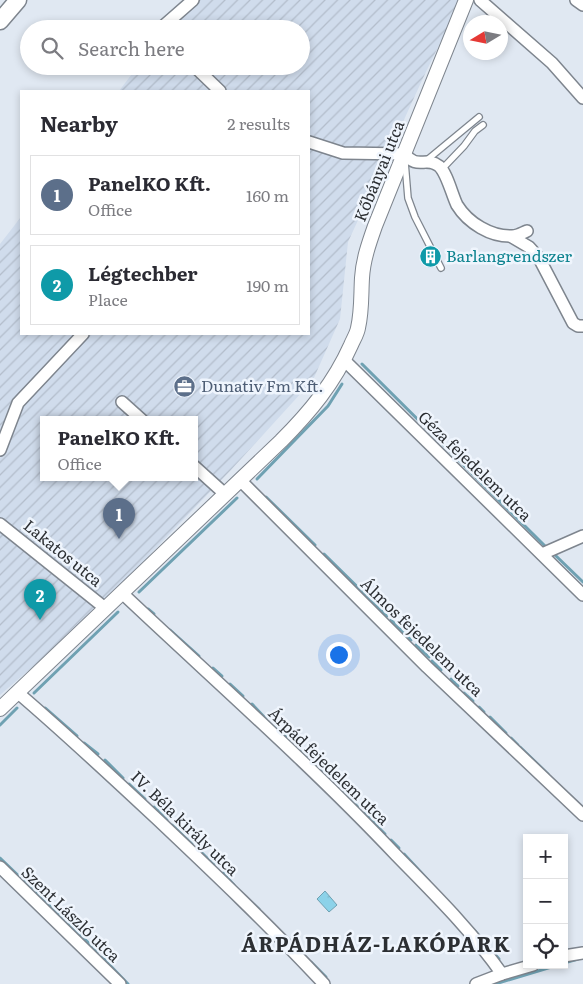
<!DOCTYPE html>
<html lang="en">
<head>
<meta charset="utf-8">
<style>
  :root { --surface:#fff; --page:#f7f7f7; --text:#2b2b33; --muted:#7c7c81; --line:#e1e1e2; --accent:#0b8043 }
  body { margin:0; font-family:Literata,serif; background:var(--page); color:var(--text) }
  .controls { position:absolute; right:15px; bottom:15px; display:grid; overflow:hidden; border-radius:0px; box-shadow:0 2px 8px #0003 }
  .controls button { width:45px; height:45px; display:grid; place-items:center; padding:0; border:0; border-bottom:1px solid var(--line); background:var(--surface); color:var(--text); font:25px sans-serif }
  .compass { position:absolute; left:463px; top:15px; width:45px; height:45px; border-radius:50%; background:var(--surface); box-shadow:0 2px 8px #0003; rotate:260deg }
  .you { position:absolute; left:338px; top:654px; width:18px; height:18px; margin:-12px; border:4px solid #fff; border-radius:50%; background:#1a73e8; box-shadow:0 0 0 8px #1a73e833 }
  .badge { display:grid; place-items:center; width:32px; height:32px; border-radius:50%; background:var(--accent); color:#fff; font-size:16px; font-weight:700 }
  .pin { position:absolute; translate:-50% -41px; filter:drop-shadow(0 1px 2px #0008) }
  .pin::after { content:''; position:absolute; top:26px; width:18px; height:15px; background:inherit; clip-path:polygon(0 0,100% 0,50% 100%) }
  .popup { position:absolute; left:40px; top:416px; width:158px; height:65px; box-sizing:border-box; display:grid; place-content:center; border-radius:0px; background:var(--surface); filter:drop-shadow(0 1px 4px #0005); font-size:16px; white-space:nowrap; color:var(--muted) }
  .popup b { font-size:19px; color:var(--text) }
  .popup::after { content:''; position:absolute; left:50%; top:100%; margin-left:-10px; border:10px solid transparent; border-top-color:var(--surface) }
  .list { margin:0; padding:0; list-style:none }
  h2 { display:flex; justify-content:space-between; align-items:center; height:65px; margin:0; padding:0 20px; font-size:21px }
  h2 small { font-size:16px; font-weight:400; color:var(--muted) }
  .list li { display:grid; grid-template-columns:32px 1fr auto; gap:15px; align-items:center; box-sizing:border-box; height:80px; margin:0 10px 10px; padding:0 10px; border:1px solid var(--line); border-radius:0px }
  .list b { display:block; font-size:19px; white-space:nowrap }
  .list p { margin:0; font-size:16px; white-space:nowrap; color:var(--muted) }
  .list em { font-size:16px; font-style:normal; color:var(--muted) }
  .icon { flex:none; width:28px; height:28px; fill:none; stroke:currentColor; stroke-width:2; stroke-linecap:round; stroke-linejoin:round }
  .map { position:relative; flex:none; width:583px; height:984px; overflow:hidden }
  .search { position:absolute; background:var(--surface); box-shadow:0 2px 8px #0003; left:20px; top:20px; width:290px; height:55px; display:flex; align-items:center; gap:12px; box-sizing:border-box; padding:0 18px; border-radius:28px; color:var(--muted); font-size:19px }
  .panel { position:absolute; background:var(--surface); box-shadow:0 2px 8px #0003; left:20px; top:90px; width:290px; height:245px; border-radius:0px }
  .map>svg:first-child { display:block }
  .industrial { fill:url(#industrial-furrows); fill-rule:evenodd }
  .water { fill:url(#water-ripples); stroke:#6fa1b2 }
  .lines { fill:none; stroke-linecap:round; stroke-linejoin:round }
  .stream { stroke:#6fa1b2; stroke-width:3 }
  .service-casing { stroke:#7e858e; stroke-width:8 }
  .minor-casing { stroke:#7e858e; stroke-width:14 }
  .tertiary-casing { stroke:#7e858e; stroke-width:16 }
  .secondary-casing { stroke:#7e858e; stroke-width:19 }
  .service { stroke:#fff; stroke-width:5.5 }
  .minor { stroke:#fff; stroke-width:11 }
  .tertiary { stroke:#fff; stroke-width:14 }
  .secondary { stroke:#fff; stroke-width:16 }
  .labels { text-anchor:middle; stroke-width:5; stroke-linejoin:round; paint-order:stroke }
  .street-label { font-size:16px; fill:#2c2f33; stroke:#eff5fd }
  .culture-label { font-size:16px; fill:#0d838f; stroke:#eff5fd; text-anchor:start }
  .service-label { font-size:16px; fill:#4e5e75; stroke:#eff5fd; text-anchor:start }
  .district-label { font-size:21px; font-weight:bold; letter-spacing:1px; fill:#2c2f33; stroke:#eff5fd }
</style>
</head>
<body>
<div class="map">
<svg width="583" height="984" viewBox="0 0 583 984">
  <defs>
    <pattern id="industrial-furrows" width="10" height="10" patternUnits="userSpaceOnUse" patternTransform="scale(1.25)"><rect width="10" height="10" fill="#d0dcec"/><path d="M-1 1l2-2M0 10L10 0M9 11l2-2" fill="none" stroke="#b3bdcb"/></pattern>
    <pattern id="water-ripples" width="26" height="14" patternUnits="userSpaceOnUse" patternTransform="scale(1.25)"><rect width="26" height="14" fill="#8cd2e9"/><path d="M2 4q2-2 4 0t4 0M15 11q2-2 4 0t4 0" fill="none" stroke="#79b5c8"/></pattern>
  </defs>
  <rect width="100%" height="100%" fill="#e0e8f2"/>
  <path class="industrial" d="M197,0H461L424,76L348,242L340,319L313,380L231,470L86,621L0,695V244L21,217V334H309V91H119L138,66H301V29H170ZM44,420H194V478H44Z"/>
  <path class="water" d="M325,891L337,905L329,912L317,899Z"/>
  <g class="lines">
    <g class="stream">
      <path d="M362,364L546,547"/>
      <path d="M257,479L328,406L342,384"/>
      <path d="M266,497L315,545"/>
      <path d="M324,554L387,616"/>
      <path d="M554,554L583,582"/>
      <path d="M139,592L237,498"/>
      <path d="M148,609L154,614"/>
      <path d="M391,620L411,640"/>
      <path d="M170,630L199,656"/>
      <path d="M416,645L429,657"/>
      <path d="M432,661L441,670"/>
      <path d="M213,668L222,676"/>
      <path d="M451,679L458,686"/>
      <path d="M230,684L243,696"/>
      <path d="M34,693L118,612"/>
      <path d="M464,693L473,701"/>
      <path d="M252,704L266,719"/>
      <path d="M479,707L484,712"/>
      <path d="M45,708L77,736"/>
      <path d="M490,717L506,733"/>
      <path d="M0,725L17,708"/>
      <path d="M275,726L290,741"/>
      <path d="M511,738L518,745"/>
      <path d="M84,743L98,754"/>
      <path d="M520,747L548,774"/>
      <path d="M298,749L313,763"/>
      <path d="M105,760L123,778"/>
      <path d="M317,767L331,781"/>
      <path d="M129,784L145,799"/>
      <path d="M342,792L358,807"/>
      <path d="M154,807L167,820"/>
      <path d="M364,813L385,834"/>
      <path d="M172,825L192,844"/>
      <path d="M391,840L399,848"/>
      <path d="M199,850L214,865"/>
      <path d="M404,854L429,881"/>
      <path d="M0,858L98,952"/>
      <path d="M223,873L234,885"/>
      <path d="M250,901L259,909"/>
      <path d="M475,931L499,959"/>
      <path d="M102,957L128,984"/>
      <path d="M311,962L326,977"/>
      <path d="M564,963L578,959"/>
      <path d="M495,984L558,965"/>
    </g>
    <defs>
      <g id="service">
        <path d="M427,160L479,117"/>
        <path d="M405,162L408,198L415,217L441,268"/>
        <path d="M442,169L464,146L475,131L483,125"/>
      </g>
      <g id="minor">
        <path d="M480,0L552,63L583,98"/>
        <path d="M576,0L583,5"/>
        <path d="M160,29L193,0"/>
        <path d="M194,66L220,91"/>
        <path d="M309,142L343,153L405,154C417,170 426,156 439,166C447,173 452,195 457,205C468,223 491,237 512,236C518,236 522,233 527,231"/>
        <path d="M512,237L529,247L539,258L573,323L578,326H583"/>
        <path d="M344,360L583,595"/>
        <path d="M122,402L142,420"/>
        <path d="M0,450L18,403L83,334"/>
        <path d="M194,466L225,494"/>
        <path d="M240,480L427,667L583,815"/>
        <path d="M0,524L105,608"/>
        <path d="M542,554L583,536"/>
        <path d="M122,593C214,680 309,763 396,855C433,893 471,930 502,974"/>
        <path d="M17,692C65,733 111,776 157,819C214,873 271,927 324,984"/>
        <path d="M0,867L120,984"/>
        <path d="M564,956L583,953"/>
        <path d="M476,984L502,974L533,965"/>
      </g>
      <path id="tertiary" d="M0,709L281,441C310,412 334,383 351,345C353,340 357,334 358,328C362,311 361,294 362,278C363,260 369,243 375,226L466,0"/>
      <path id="secondary" d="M0,21L18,0"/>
    </defs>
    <use href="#service" class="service-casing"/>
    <use href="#minor" class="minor-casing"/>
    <use href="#tertiary" class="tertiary-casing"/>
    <use href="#secondary" class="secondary-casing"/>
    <use href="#service" class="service"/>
    <use href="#minor" class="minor"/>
    <use href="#tertiary" class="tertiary"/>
    <use href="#secondary" class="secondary"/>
  </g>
  <defs>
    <symbol id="building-disc" viewBox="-11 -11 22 22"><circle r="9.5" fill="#0f9aa8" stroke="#eff5fd"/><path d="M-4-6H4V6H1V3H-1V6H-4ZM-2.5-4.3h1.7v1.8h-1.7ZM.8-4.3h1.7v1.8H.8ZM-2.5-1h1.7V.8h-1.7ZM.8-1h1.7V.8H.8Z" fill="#fff"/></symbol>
    <symbol id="office-disc" viewBox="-11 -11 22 22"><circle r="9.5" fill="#5c6f8a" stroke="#eff5fd"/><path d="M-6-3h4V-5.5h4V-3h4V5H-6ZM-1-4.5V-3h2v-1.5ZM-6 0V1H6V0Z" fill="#fff"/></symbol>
  </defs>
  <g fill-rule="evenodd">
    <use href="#building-disc" x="418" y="244" width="25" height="25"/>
    <use href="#office-disc" x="172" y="374" width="25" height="25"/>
  </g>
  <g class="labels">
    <g class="street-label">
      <text transform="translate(379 171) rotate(-68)" y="6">Kőbányai utca</text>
      <text transform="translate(475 466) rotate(44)" y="6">Géza fejedelem utca</text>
      <text transform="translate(63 553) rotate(39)" y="6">Lakatos utca</text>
      <text transform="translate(422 637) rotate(44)" y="6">Álmos fejedelem utca</text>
      <text transform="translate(329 766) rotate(44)" y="6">Árpád fejedelem utca</text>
      <text transform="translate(185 823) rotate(44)" y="6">IV. Béla király utca</text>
      <text transform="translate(71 914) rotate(44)" y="6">Szent László utca</text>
    </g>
    <g class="culture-label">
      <text x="446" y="262">Barlangrendszer</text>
    </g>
    <g class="service-label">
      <text x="201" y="392">Dunativ Fm Kft.</text>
    </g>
    <g class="district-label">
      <text x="376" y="952">ÁRPÁDHÁZ-LAKÓPARK</text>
    </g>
  </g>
</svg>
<div class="controls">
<button>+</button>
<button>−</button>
<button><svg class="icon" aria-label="locate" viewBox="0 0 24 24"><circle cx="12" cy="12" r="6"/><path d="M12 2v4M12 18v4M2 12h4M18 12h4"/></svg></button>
</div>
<svg class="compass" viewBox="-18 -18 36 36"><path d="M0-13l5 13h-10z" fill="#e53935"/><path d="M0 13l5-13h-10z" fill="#7c7c81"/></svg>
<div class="you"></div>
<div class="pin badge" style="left:119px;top:539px;background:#5c6f8a">1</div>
<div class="popup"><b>PanelKO Kft.</b>Office</div>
<div class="pin badge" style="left:40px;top:620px;background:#0f9aa8">2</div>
<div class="search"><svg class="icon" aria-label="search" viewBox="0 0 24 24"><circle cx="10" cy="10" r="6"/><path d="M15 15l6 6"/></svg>Search here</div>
<section class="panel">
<h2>Nearby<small>2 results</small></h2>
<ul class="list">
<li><span class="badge" style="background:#5c6f8a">1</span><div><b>PanelKO Kft.</b><p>Office</p></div><em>160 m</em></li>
<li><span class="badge" style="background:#0f9aa8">2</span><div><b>Légtechber</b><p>Place</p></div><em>190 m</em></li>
</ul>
</section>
</div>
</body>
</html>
